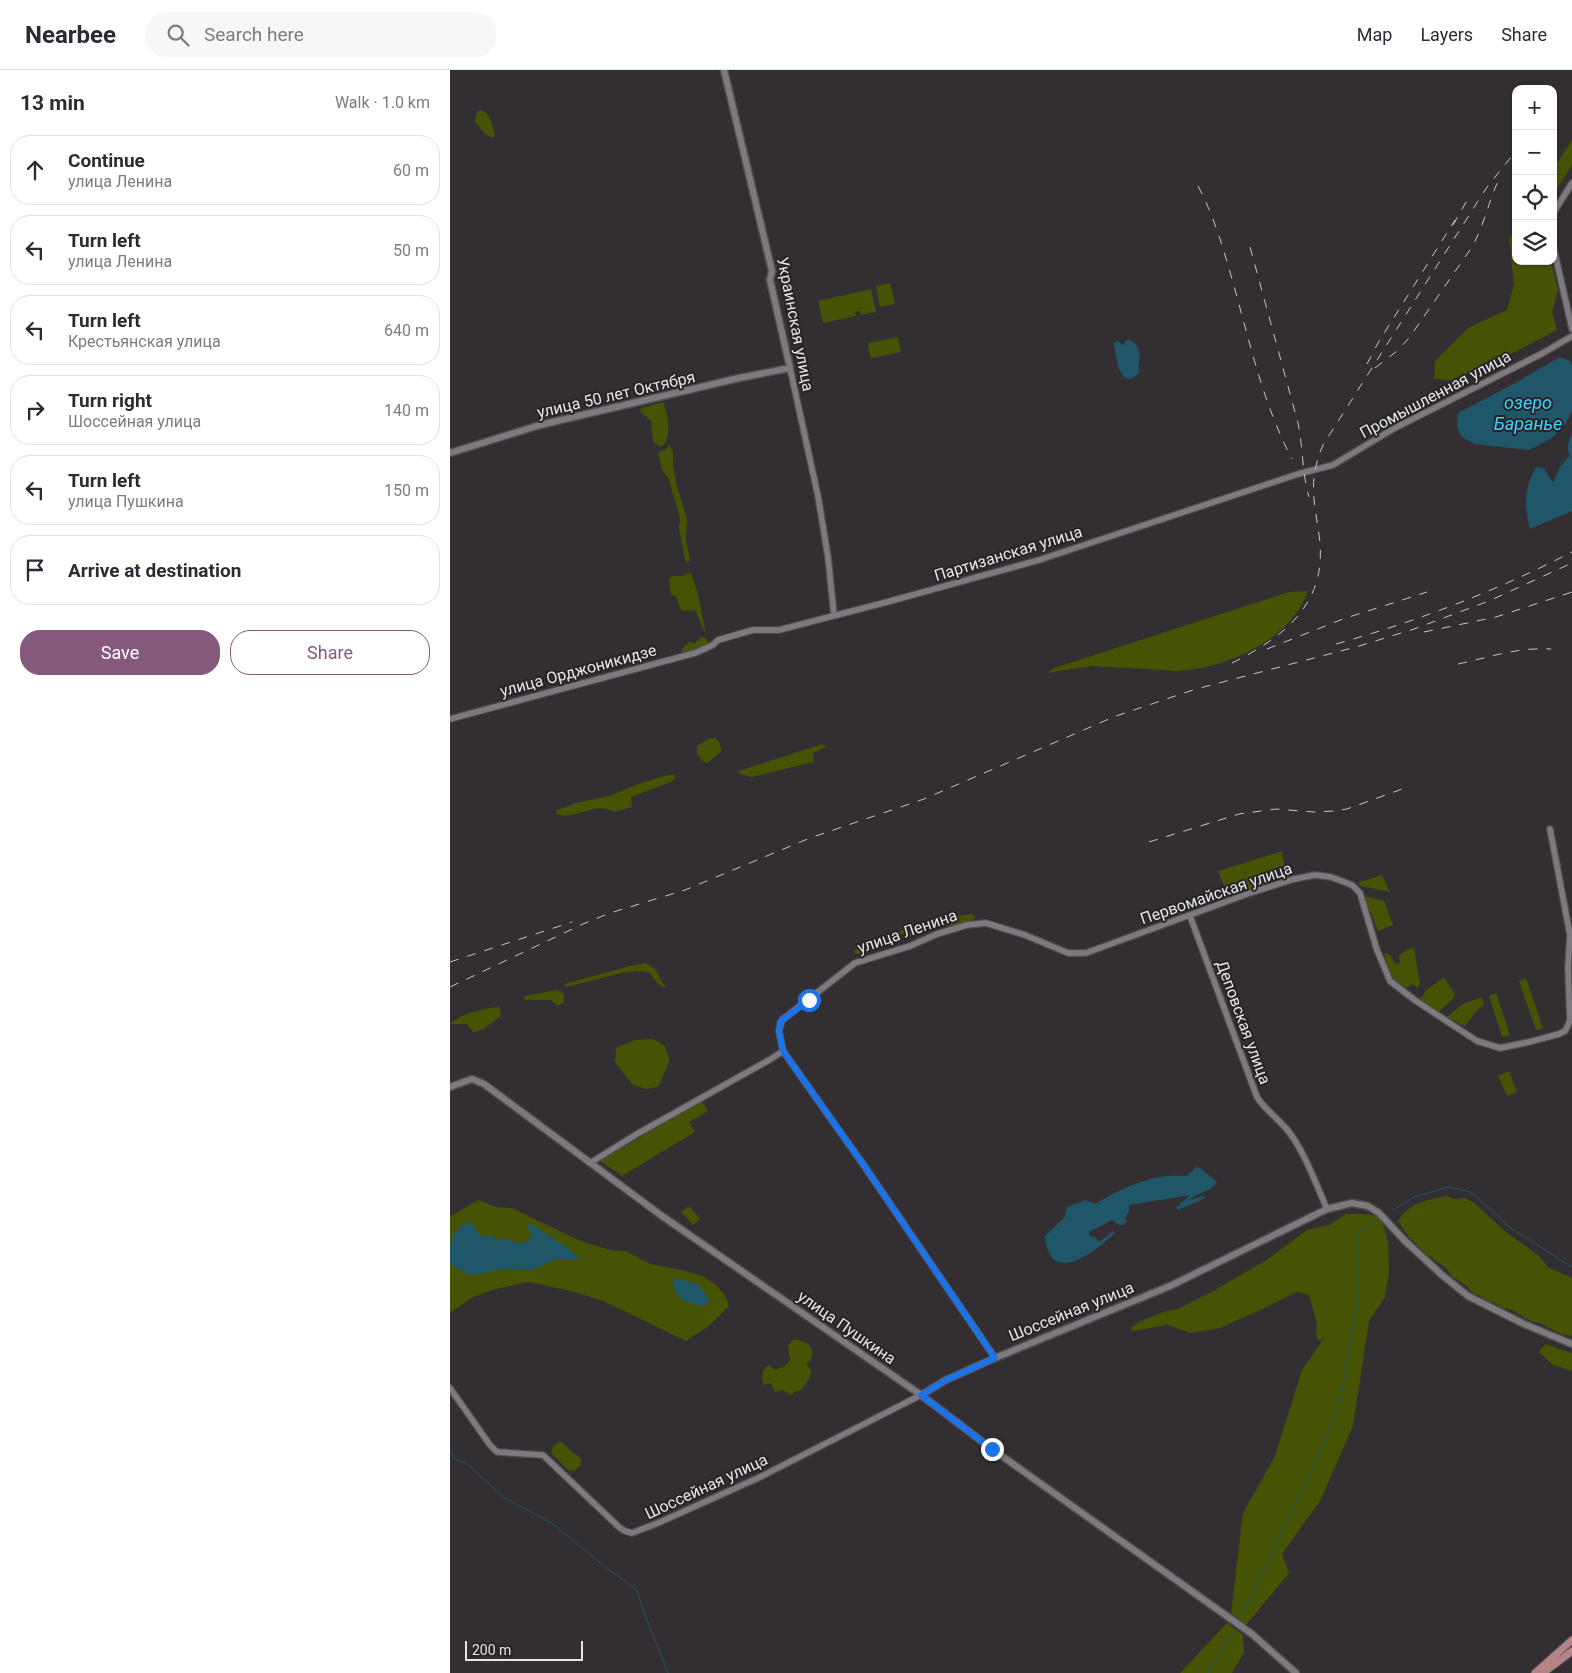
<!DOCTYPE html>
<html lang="en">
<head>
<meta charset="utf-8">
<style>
  :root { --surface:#fff; --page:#f7f7f7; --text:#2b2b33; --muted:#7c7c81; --line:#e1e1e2; --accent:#85597c }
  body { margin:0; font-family:Roboto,sans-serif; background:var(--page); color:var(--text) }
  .controls { position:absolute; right:15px; top:15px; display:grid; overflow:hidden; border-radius:10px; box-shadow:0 1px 4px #0004 }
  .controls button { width:45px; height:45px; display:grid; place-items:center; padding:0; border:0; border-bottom:1px solid var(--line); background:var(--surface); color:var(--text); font:25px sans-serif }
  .scale { position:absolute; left:15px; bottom:12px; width:118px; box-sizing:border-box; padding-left:5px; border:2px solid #e8e5e8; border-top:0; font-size:14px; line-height:18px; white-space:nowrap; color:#e8e5e8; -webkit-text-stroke:4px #282428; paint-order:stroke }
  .stop { position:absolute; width:15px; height:15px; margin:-11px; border:4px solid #1a73e8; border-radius:50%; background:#fff }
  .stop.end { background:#1a73e8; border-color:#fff; box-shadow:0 1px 5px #0008 }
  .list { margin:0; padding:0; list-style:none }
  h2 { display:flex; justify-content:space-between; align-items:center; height:65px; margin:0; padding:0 20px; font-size:21px }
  h2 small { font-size:16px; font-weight:400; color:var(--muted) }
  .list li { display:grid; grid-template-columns:32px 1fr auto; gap:15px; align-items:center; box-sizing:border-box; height:70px; margin:0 10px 10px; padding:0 10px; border:1px solid var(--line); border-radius:20px }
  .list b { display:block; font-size:19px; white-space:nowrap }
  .list p { margin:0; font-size:16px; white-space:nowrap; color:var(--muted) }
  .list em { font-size:16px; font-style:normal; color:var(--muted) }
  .actions { display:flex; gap:10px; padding:15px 20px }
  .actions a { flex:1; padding:11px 0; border:1px solid var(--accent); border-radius:20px; text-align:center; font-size:18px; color:var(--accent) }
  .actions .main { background:var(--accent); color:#fff }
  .icon { flex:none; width:28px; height:28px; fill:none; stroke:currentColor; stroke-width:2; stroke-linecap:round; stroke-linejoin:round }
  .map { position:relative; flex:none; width:1122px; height:1603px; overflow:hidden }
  header { display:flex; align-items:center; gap:30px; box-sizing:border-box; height:70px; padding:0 25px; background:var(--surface); border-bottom:1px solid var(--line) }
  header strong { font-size:24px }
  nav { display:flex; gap:28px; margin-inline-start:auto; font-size:18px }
  .search { width:350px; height:45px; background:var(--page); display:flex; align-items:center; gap:12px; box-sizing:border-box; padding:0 18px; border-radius:20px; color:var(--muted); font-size:19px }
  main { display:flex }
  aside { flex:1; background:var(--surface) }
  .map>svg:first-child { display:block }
  .green { fill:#465304 }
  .water { fill:#205768 }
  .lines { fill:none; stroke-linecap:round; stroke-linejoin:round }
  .stream { stroke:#205768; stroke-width:1 }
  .tertiary-casing { stroke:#504c50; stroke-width:8 }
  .secondary-casing { stroke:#504c50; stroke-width:9 }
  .primary-casing { stroke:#504c50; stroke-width:9 }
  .tertiary { stroke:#7d797e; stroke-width:5.5 }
  .secondary { stroke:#7d797e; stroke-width:6 }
  .primary { stroke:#b48486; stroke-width:7 }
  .rail { stroke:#c8c5c8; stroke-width:1; stroke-dasharray:9 9; stroke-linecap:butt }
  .route { stroke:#1a73e8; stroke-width:6 }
  .labels { text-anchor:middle; stroke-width:4; stroke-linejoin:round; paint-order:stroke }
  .street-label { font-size:16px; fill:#e8e5e8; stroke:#282428 }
  .water-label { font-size:18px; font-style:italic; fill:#3cd4ff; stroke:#282428 }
</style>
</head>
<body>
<header>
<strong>Nearbee</strong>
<div class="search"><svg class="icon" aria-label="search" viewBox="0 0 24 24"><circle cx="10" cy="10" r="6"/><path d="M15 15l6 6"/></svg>Search here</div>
<nav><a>Map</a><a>Layers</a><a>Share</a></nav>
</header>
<main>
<aside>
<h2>13 min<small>Walk · 1.0 km</small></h2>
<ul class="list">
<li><svg class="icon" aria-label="ahead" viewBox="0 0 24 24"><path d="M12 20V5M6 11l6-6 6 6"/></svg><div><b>Continue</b><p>улица Ленина</p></div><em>60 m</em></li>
<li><svg class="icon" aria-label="left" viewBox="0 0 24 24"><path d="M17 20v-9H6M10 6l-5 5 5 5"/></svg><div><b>Turn left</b><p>улица Ленина</p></div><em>50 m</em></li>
<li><svg class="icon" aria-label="left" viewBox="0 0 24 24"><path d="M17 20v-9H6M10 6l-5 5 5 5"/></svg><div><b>Turn left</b><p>Крестьянская улица</p></div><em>640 m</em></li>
<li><svg class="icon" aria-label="right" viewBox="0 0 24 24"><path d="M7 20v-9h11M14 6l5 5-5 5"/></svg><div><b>Turn right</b><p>Шоссейная улица</p></div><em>140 m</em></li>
<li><svg class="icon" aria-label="left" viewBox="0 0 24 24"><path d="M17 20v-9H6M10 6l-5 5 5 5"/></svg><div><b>Turn left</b><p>улица Пушкина</p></div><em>150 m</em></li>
<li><svg class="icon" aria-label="arrive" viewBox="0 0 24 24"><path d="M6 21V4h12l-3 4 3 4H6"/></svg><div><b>Arrive at destination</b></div></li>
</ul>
<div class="actions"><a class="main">Save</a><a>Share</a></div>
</aside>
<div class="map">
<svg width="1122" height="1603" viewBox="0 0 1122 1603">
  <rect width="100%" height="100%" fill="#322e32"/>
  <g class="green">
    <path d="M31,40C41,43 42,55 45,65L43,68L36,65L25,52L27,42Z"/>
    <path d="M1122,70V95L1103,125V99Z"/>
    <path d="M1066,158V191H1101L1108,220L1102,242L1107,260L1047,291L1001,310L984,309L985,291L1018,258L1057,240L1064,215L1059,168Z"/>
    <path d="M440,213L445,234L430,237L426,216Z"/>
    <path d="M421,219L426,242L411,245L410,241L405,242L406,246L373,253L368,231Z"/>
    <path d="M448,267L451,282L423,288L420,287L418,275L419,273Z"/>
    <path d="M213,332C218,343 223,370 211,377L203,372L201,351L190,341L191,338Z"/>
    <path d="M219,375L223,381V395L227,416L237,449L236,470L240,490L237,493L235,489L229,459L230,448L219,410L212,399L208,382L215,380Z"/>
    <path d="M237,503H241L247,520L256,565L245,540L233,541L230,538L226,526L221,525L219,509L223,506H233Z"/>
    <path d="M858,521C841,570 776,599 728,601L642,596L597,603L604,598L839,522Z"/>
    <path d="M251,567L256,568L259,575L233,583L231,580L239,572L245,573Z"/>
    <path d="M260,668H266L269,672L272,681L257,693L252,691L247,683V676Z"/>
    <path d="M372,674L376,677L363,683L364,692L301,707L290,704L289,701Z"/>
    <path d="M217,705H225V709L221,712L181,727L182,737L164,742C145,731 125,751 106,744L107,740L126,733L159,726L191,713Z"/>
    <path d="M832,781L836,807L779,828L768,801Z"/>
    <path d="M932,805L940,822L911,816L907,813Z"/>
    <path d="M914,826L934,831L943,855L928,861Z"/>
    <path d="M523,844L525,849C513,855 494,857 482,857C475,857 466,864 460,867L459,862L437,868L433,878C422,879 413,885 406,884L404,882L407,878L430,869L439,863L448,862L459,857L471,856L488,849L494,850L506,846Z"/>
    <path d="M964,878L970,914L967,918L962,914L957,918C940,909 938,901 934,883L939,884L946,894L950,893L949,886L956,880Z"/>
    <path d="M196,893L205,899L216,918L208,914L199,902L186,901L172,903L116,917L114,914L180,896Z"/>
    <path d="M994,907L1005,924L1003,929L987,943L968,930L975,924L974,922Z"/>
    <path d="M1076,908L1093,958L1086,960L1069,911Z"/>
    <path d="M107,920L114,924V932L108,936L101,930H75L73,926Z"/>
    <path d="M1046,923L1060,965L1052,967L1039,926Z"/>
    <path d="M1032,927L1034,935L1029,938L1015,956L997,947L1013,934Z"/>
    <path d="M50,937L51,946L32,960L23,962L17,954H0C12,943 34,938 50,937Z"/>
    <path d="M203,969L214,975L220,990L208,1017L196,1019L183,1015L165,992L166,978L184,970Z"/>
    <path d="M1059,1001L1067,1022L1057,1026L1048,1006Z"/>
    <path d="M252,1031L258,1041L239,1052L245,1062L172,1106L150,1091Z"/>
    <path d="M998,1126L1003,1129L1015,1128L1023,1132L1056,1162L1088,1185L1098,1197L1122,1208V1266L1111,1264L1092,1254L1076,1249L1063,1240L1053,1238L1023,1223L1018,1217L1002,1206L996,1198L976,1184L958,1166L948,1151C960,1131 978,1130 998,1126Z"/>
    <path d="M29,1130L46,1137L62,1138L128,1170L160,1180L176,1181L200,1194L232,1200L252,1206L265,1214L275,1225L279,1236L259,1256L236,1271L153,1231L121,1221L79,1212L46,1219L23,1227L0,1243V1146Z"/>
    <path d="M239,1136L250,1149L243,1155L231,1142Z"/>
    <path d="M896,1144H916L931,1147L938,1172L939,1202L935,1227L919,1251L903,1356L870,1431L832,1484L839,1503L796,1555L781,1544L793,1443L825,1386L852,1300L877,1264L870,1271L866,1266L867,1253L859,1225L846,1222L813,1239L770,1258L740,1263L718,1255L683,1261L680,1258L689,1252L713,1242L728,1239L763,1221L818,1189L857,1160L879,1155Z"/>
    <path d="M344,1269C360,1272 369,1280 357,1295L361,1300L360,1308L351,1320L346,1321L341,1325L332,1320L325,1322L321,1313L314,1315C310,1308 312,1299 319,1295L325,1300L335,1296L340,1290L338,1275Z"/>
    <path d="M1095,1274L1122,1283V1301L1103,1295L1089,1282Z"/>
    <path d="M110,1371L131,1389V1395L124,1401L118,1400L101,1383L103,1377Z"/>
    <path d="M777,1553L793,1565L794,1583L782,1603H730Z"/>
  </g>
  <g class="water">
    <path d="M678,269C696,278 687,289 689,303C669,323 666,285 664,273L668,271L673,275Z"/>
    <path d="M1110,287L1120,291L1122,296V341L1116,353L1102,368L1079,380L1025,374L1011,367L1007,356L1008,343L1069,311Z"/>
    <path d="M1122,364V441L1080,459C1074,437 1074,418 1086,397L1094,398L1103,413L1110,397L1120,385C1116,379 1118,370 1122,364Z"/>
    <path d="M746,1097L751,1098C757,1104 762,1107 767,1112C761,1122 747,1122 740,1130L753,1126L756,1128L728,1140L726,1138L740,1125L679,1135V1141L675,1148L677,1151L673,1155H669L662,1150L639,1162L640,1166L645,1167L649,1172L663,1161L665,1163C645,1182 600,1218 595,1166L615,1147L617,1137L635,1130L645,1134C672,1118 704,1102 737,1106Z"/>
    <path d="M20,1150L30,1166L41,1165L47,1171L53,1168L73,1174L82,1166L78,1158L79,1152L123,1182L130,1189H108L81,1200L53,1199L25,1205L17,1204L0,1194V1177L4,1163L9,1160L12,1154L17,1155Z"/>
    <path d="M227,1208C249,1216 247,1208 260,1232L252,1236C237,1233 224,1229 223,1211Z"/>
  </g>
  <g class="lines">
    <g class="stream">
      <path d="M943,1140L964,1127L999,1117L1021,1122L1062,1159L1122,1197"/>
      <path d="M0,1380L5,1389L16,1393L55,1428L103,1454L154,1496L187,1520L193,1540L218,1603"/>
      <path d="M789,1551L849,1428L889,1338L908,1228V1162L926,1151"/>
      <path d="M758,1603L786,1557"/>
    </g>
    <defs>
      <g id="tertiary">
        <path d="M1103,147L1104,142L1122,113"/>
        <path d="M1103,175L1122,259"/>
        <path d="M340,298L368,426L378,487L384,545"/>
        <path d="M0,649L245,583L263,575L268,570L303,560H329L437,532L589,490L848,404L883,395L943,359L1093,283L1122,266"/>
        <path d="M740,846L807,1027C815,1040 829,1049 839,1062C855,1083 866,1114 877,1139"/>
        <path d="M140,1093L187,1064L321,989L333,981"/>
        <path d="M545,1288L415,1097L333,981L329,961L332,950L405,893L460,876L487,864L517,855L536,853L575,865L618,883H636L797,824L844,809L865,805L881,807L902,815L910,823L927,880L940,911L966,931L1027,971L1050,978L1079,972L1109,964L1115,961L1120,951L1118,898L1120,865L1100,759"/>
        <path d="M0,1318L40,1375L47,1382L93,1385L170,1458L175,1461L182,1463L208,1453L308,1408L471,1325"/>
      </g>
      <g id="secondary">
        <path d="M0,383L90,355L289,308L340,298L320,210L322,201L274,0"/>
        <path d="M0,1017L22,1009L34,1014L212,1146L471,1325L542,1379L802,1564L846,1603"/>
        <path d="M471,1325L496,1310L545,1288L720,1216L877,1139L902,1133L918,1136L929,1143L955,1171L992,1205L1018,1226L1074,1254L1122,1274"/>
      </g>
      <g id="primary">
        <path d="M1085,1603L1122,1570"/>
        <path d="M1093,1603L1122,1581"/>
      </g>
    </defs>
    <use href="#tertiary" class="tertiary-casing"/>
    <use href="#secondary" class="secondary-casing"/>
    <use href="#primary" class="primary-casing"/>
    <use href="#tertiary" class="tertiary"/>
    <use href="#secondary" class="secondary"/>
    <use href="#primary" class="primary"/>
    <g class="rail">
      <path d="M748,116C765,148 774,181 784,216C800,274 814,336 842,389"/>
      <path d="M1003,155L1019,127"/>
      <path d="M800,177L848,353C853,377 852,403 859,427"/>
      <path d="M917,294L928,273L1005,150"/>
      <path d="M925,298L947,281L959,268L1022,177C1035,154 1039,128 1051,105"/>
      <path d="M974,562L1046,547L1122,522"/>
      <path d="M886,574C968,551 1046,521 1122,482"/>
      <path d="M817,579L893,549L977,522"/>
      <path d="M782,593C835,567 879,532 869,465C864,430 858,410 873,375L1037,117L1066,81"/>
      <path d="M1008,594C1041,587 1067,577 1101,579"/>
      <path d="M699,772L789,744L826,739L864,742L884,741L897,739L955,718"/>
      <path d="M0,892L122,852"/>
      <path d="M0,917L133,854L160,843L235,820L360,768L474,729L666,646L746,619L906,577L964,559L1039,531L1122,493"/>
    </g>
  </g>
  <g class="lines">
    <path class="route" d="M359,930L330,952L329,961L333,981L415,1097L545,1288L496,1310L471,1325L542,1379"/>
  </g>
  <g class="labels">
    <g class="street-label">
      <text transform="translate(346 254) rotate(79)" y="6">Украинская улица</text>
      <text transform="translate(166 324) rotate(-13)" y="6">улица 50 лет Октября</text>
      <text transform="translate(985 324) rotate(-28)" y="6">Промышленная улица</text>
      <text transform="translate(558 483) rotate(-17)" y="6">Партизанская улица</text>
      <text transform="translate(128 600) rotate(-15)" y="6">улица Орджоникидзе</text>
      <text transform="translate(766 823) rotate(-19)" y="6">Первомайская улица</text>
      <text transform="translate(457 861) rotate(-19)" y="6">улица Ленина</text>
      <text transform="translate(794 952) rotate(70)" y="6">Деповская улица</text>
      <text transform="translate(621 1241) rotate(-22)" y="6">Шоссейная улица</text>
      <text transform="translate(397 1257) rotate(35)" y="6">улица Пушкина</text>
      <text transform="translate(256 1416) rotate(-25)" y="6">Шоссейная улица</text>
    </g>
    <g class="water-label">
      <text x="1078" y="339">озеро<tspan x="1078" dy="21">Баранье</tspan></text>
    </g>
  </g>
</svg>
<div class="controls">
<button>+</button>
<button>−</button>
<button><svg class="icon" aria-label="locate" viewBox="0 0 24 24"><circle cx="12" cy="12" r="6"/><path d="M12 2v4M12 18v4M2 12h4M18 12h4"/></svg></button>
<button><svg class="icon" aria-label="layers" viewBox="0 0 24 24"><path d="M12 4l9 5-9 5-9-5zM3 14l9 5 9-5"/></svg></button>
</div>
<div class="scale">200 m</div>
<div class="stop" style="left:359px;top:930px"></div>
<div class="stop end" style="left:542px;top:1379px"></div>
</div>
</main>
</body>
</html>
